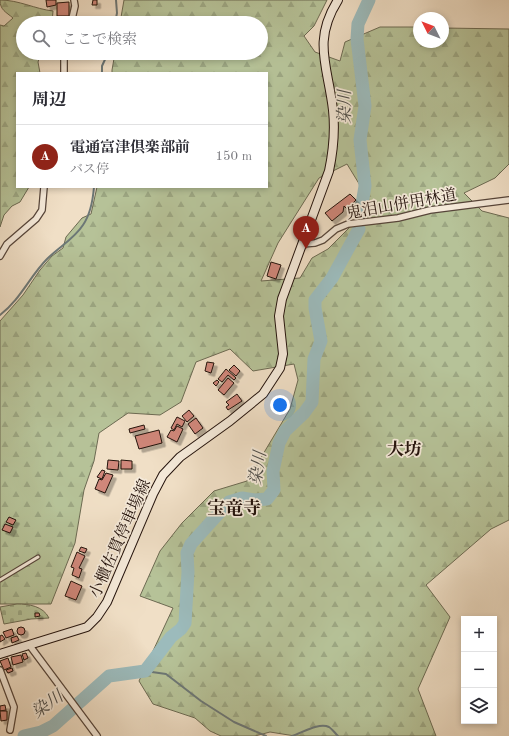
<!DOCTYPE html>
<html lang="ja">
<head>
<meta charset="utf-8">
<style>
  :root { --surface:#fff; --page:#f7f7f7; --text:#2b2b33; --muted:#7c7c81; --line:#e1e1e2; --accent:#8f2418 }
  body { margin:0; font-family:"Old Standard TT","Noto Serif JP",serif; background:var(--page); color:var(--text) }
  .controls { position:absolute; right:12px; bottom:12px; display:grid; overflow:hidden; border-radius:0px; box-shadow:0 2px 6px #0003 }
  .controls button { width:36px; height:36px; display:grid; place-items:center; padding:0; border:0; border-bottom:1px solid var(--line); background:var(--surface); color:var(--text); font:20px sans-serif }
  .compass { position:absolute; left:413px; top:12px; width:36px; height:36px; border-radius:50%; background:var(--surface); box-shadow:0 2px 6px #0003; rotate:312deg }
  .you { position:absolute; left:280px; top:405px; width:14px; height:14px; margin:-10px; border:3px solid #fff; border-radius:50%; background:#1a73e8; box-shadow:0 0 0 6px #1a73e833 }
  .badge { display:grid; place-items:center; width:26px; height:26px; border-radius:50%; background:var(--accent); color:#fff; font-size:13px; font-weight:700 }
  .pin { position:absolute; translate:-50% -33px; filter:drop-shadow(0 1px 2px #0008) }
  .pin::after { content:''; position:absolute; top:21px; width:14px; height:12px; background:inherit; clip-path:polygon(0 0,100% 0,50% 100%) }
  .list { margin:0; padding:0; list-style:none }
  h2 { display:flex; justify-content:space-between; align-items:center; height:52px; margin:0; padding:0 16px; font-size:17px }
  h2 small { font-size:13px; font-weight:400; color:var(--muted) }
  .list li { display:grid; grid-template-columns:26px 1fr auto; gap:12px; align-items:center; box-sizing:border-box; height:64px; padding:0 16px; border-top:1px solid var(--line) }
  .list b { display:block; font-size:15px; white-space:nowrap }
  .list p { margin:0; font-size:13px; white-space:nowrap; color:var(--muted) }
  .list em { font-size:13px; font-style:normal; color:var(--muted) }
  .icon { flex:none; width:22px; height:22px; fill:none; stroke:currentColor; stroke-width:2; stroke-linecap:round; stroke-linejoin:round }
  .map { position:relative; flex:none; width:509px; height:736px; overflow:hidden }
  .search { position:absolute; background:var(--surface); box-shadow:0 2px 6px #0003; left:16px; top:16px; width:252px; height:44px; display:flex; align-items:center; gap:10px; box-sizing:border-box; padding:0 14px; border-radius:22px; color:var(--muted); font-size:15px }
  .panel { position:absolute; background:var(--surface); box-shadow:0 2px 6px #0003; left:16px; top:72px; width:252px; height:116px; border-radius:0px }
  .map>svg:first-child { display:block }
  .forest { fill:url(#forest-firs); stroke:#6c6a52; fill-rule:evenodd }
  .cemetery { fill:url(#cemetery-stones); stroke:#6c6a52 }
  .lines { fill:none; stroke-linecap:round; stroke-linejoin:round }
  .stream { stroke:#6c7776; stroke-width:2 }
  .river { stroke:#9cbbbc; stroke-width:13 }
  .building { fill:#d0877a; stroke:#23120c; filter:url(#shadow) }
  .service-casing { stroke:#56453a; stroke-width:5 }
  .minor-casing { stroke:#56453a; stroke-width:8 }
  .secondary-casing { stroke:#23120c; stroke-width:10 }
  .service { stroke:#f5eada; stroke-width:3 }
  .minor { stroke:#f5eada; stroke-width:5.5 }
  .secondary { stroke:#f5eada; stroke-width:8 }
  .labels { text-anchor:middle; stroke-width:3.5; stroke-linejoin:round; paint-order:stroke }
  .street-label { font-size:16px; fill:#23120c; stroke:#f5eada }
  .water-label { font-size:17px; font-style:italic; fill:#4d4d4a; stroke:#f5eada }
  .neighbourhood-label { font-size:17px; font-weight:bold; fill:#23120c; stroke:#f5eada }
  .quarter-label { font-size:18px; font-weight:bold; fill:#23120c; stroke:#f5eada }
</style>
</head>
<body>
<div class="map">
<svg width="509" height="736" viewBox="0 0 509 736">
  <defs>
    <pattern id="forest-firs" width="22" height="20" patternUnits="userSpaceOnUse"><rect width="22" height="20" fill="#b6c298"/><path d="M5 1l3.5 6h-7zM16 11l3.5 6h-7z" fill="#9ca682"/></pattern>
    <pattern id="cemetery-stones" width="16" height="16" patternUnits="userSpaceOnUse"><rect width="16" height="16" fill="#b6c298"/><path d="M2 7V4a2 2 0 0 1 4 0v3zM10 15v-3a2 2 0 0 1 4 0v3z" fill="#9ca682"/></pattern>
    <filter id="shadow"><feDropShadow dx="3.5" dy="3.5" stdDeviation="0" flood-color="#0004"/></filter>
  </defs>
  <rect width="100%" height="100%" fill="#f0dfc6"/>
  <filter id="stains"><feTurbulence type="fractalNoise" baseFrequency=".005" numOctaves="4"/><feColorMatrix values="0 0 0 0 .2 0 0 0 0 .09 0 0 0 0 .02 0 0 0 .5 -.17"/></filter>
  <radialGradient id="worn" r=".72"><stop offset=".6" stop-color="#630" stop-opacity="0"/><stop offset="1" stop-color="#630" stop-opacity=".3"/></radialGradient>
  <g class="forest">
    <path d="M0,0C19,0 35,9 53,11L52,23H23V53H41L38,62L40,73H17V187H29L20,202L12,206L4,215L0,227V25L4,26L13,18C6,12 0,10 0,0Z"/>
    <path d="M124,0H327L314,26L304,36L315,52L340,61L345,42L380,27H419V42H443V28L509,29V164L495,178L464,193L482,211L509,218V520L491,529L426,585L450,617L418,689L436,736H295L270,732L255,736H221L210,731L195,718L153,704L139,681L173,608L140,596L160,551L182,523L214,491L247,481L290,409L298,380L294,364L253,371L230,349L196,362L181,402L160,415L128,413L99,433L94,461L84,490L75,543L51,604H0V321L23,295L40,270L52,256L63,248L66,237L82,218L91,214L97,187H267V73H112V70L115,53H261V23H120ZM347,164L372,205L328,249L312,258L300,278L261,281L278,243L319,178Z"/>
  </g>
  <path class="cemetery" d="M17,604C29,604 43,606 49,618L31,619L4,624L0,607Z"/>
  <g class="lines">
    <g class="stream">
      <path d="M115,23L117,13L116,0"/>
      <path d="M102,73V66L108,53"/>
      <path d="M0,315C20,300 30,276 47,259C59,247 74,239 83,225C90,215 93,199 94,187"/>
      <path d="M145,671L166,674L201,701L234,722L266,736"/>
      <path d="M292,736C302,733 319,722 329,727C332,729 335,733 338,736"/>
    </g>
    <g class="river">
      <path d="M360,216L365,186L360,140L365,106L357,39L358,24L369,0"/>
      <path d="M24,736L41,732L53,726L109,676L145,671L171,637L181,629L185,623L188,572L187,553L191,544L229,502L242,498L254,500L267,499L274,490L273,471L279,443L285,431L304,413L312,402L314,359L321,341L315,308V300L332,278L359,229"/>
    </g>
  </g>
  <g class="building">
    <path d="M46,0H56V5L47,7Z"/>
    <path d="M93,0H97V5H92Z"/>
    <path d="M69,2V16H57V3Z"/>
    <path d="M53,20L67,23H53Z"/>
    <path d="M350,194L356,200L347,209L344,206L343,212L332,221L325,213Z"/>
    <path d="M271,262L281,265L276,279L267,276Z"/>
    <path d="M207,362L214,363L211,373L205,371Z"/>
    <path d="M234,365L240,371L236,376L229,370Z"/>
    <path d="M226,369L236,378L234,380L228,375L222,382L218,379Z"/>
    <path d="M228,378L234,383L224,395L218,390Z"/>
    <path d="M217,380L219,382L216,386L213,383Z"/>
    <path d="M237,394L242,401L228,410L226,407L229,405L226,402Z"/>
    <path d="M189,410L194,416L187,422L182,416Z"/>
    <path d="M177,417L185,421L182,427L177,424L174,430L171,428Z"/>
    <path d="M196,418L203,428L195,434L188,424Z"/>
    <path d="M144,425L145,429L130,433L129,429Z"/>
    <path d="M177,426L183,429L177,442L167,437L171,430L174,431Z"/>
    <path d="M159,430L162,443L139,449L135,436Z"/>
    <path d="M108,460L119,461L118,470L107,469Z"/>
    <path d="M121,460L132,461V469H121Z"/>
    <path d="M102,470L105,471L102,479L97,477Z"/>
    <path d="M106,473L113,475L105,493L95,489L99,479L102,480Z"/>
    <path d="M9,517L16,520L13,525L6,522Z"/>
    <path d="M5,524L13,527L10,533L2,530Z"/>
    <path d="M81,547L87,549L85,553L79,551Z"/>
    <path d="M77,552L85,556L79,568L82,569L79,578L72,575L74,568L71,567Z"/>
    <path d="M71,581L82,586L76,600L65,596Z"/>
    <path d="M35,613H39L40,616L35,617Z"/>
    <circle cx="21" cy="631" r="4"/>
    <path d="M12,629L14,635L6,638L3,632Z"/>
    <path d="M2,635L5,639L0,642V636Z"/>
    <path d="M17,636L19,640L12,643L11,638Z"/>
    <path d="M26,653L28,658L24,660L22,654Z"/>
    <path d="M21,655L23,662L13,665L11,657Z"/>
    <path d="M8,658L11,667L4,670L0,661Z"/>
    <path d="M12,668L13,671L8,673L6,670Z"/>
    <path d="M5,705L6,710L0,711V706Z"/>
    <path d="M0,711H7V720L1,721Z"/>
  </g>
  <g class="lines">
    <defs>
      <path id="service" d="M0,580L38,557"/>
      <g id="minor">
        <path d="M71,23L75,6L74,0"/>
        <path d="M64,53V73"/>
        <path d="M302,244L315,243L323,240L336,229L348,224L398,218L430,210L509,200"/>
        <path d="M0,256L7,244L36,219L42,210L44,187"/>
        <path d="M30,646L97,736"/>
        <path d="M0,670L14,707L10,730"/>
      </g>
      <path id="secondary" d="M0,654L87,627L97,617L107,602L153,494L163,475L180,457L230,421L263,394L280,368L283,354L279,316L282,299L329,171C333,152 335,129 333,110C328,66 312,41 338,0"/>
    </defs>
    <use href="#service" class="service-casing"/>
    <use href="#minor" class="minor-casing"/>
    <use href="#secondary" class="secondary-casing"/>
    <use href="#service" class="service"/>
    <use href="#minor" class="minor"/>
    <use href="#secondary" class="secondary"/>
  </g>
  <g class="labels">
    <g class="street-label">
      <text transform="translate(401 203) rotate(-10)" y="6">鬼泪山併用林道</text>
      <text transform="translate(119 538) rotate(-66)" y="6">小櫃佐貫停車場線</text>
    </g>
    <g class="water-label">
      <text transform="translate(344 107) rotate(-90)" y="6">染川</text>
      <text transform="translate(257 468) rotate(-81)" y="6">染川</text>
      <text transform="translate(47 704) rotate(-36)" y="6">染川</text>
    </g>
    <g class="neighbourhood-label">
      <text x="404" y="455">大坊</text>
    </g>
    <g class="quarter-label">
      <text x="234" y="514">宝竜寺</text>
    </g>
  </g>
  <rect width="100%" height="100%" filter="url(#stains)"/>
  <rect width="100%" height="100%" fill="url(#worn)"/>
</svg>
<div class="controls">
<button>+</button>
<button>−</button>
<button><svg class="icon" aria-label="layers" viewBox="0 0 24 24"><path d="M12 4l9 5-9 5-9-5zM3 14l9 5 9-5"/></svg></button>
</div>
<svg class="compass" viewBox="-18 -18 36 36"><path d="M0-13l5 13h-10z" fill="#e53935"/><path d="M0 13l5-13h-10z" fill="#7c7c81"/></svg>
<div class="you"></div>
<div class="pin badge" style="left:306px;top:249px">A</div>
<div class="search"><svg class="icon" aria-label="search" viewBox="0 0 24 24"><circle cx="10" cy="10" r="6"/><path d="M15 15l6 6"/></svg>ここで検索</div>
<section class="panel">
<h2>周辺<small></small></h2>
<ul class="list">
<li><span class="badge">A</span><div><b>電通富津倶楽部前</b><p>バス停</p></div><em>150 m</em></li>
</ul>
</section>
</div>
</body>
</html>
